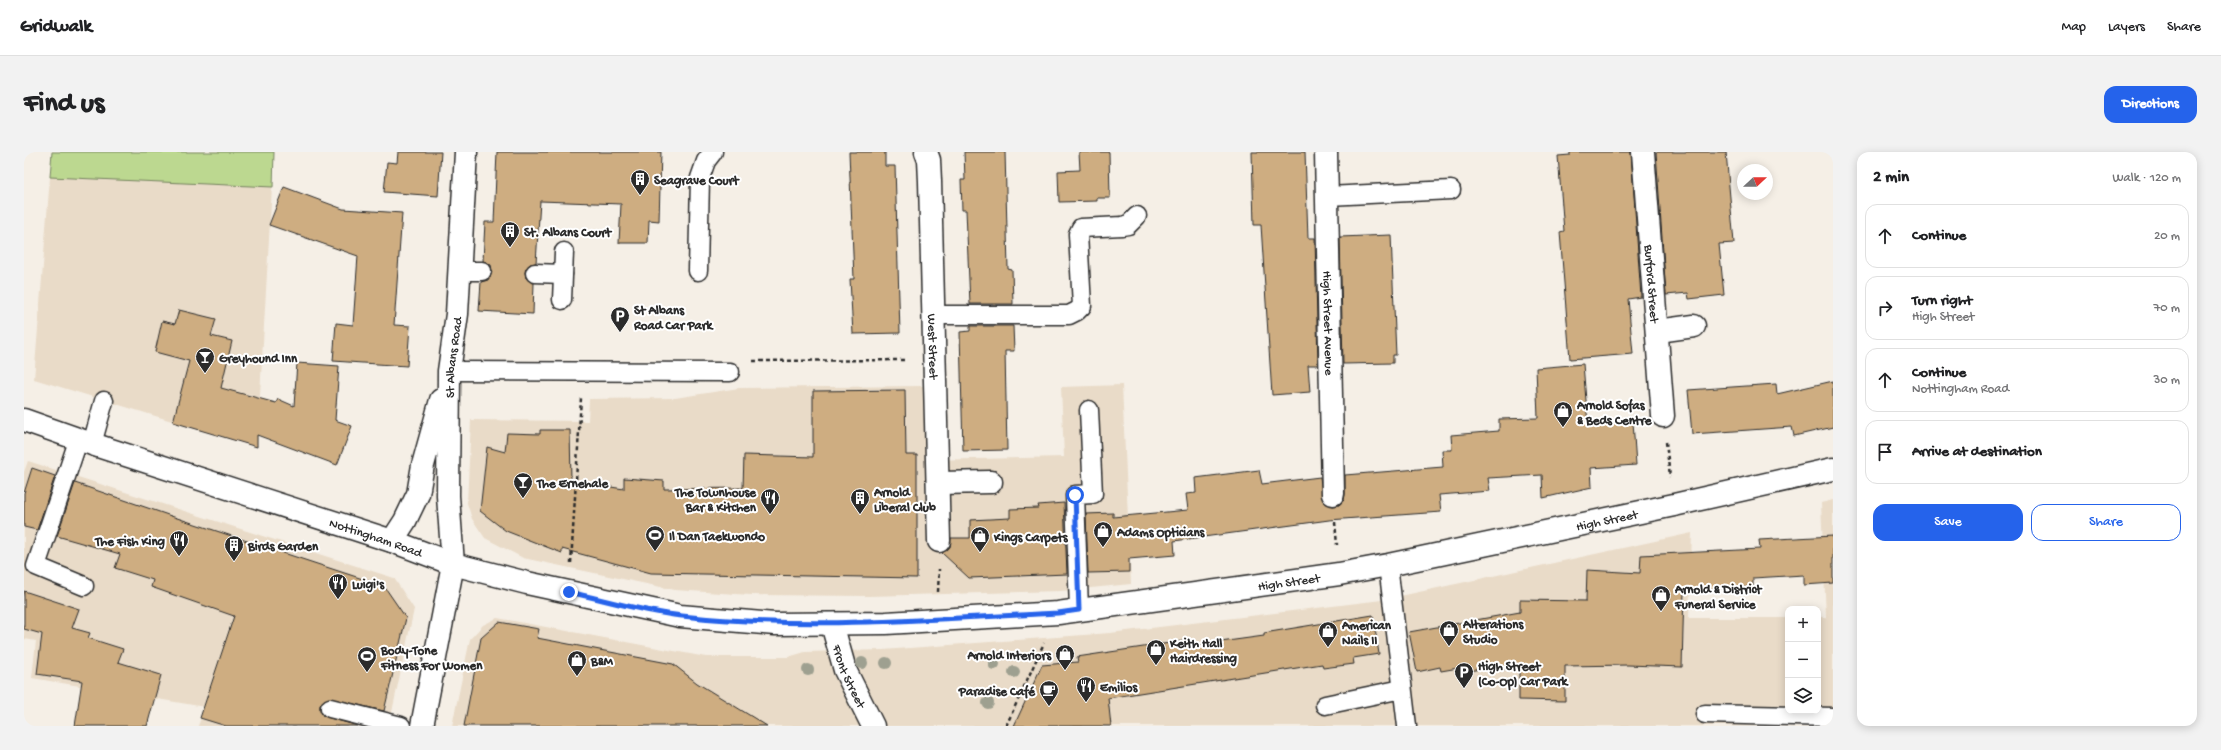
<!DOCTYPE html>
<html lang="en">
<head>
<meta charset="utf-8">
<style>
  :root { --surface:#fff; --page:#f2f2f2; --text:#202124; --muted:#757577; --line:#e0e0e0; --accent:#2563eb }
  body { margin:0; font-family:"Gochi Hand",sans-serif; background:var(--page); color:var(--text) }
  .controls { position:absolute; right:12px; bottom:12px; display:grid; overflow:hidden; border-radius:8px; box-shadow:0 2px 10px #0003 }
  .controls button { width:36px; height:36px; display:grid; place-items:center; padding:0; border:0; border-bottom:1px solid var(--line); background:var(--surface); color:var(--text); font:20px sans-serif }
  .compass { position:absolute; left:1713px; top:12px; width:36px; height:36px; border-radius:50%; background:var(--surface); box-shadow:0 2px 10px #0003; rotate:68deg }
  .stop { position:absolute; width:12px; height:12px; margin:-9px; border:3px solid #2563eb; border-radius:50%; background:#fff }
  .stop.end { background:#2563eb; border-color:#fff; box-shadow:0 1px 4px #0008 }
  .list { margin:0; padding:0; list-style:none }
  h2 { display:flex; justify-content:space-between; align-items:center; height:52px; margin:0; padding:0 16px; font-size:17px }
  h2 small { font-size:13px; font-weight:400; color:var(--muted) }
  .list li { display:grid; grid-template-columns:26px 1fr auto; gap:12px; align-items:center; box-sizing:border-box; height:64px; margin:0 8px 8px; padding:0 8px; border:1px solid var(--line); border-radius:12px }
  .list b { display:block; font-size:15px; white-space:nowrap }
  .list p { margin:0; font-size:13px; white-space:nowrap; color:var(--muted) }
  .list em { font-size:13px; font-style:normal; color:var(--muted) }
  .actions { display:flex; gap:8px; padding:12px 16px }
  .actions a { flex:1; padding:9px 0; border:1px solid var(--accent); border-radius:12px; text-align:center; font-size:14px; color:var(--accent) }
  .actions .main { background:var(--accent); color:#fff }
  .icon { flex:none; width:22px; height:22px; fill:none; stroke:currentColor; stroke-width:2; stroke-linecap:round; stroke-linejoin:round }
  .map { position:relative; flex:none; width:1809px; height:574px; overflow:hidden; border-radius:12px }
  header { display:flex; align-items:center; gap:24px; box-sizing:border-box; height:56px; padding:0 20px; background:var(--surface); border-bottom:1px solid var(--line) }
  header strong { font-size:19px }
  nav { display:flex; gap:22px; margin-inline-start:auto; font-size:14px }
  .intro { display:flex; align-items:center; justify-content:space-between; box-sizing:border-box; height:96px; padding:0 24px }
  h1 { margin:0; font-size:28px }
  .button { padding:10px 18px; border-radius:12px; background:var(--accent); color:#fff; font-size:14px; font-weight:700 }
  main { display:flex; gap:24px; padding:0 24px }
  aside { flex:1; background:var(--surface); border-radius:12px; box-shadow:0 2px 10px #0003 }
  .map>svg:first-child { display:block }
  .built { fill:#e9dbc8 }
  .green { fill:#bcd890; stroke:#74825e }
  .building { fill:#cead81; stroke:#2b2b2b }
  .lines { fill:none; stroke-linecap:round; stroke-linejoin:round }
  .lane-casing { stroke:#2b2b2b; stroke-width:21 }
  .street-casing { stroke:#2b2b2b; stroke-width:25 }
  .secondary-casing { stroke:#2b2b2b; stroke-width:25 }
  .path { stroke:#2b2b2b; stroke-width:2.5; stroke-dasharray:4 3; stroke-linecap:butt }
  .lane { stroke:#fff; stroke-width:18 }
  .street { stroke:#fff; stroke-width:22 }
  .secondary { stroke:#fff; stroke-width:22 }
  .tree { fill:#9ea090 }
  .route { stroke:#2563eb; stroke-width:5 }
  .labels { text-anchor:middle; stroke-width:4; stroke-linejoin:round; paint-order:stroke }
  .poi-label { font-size:13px; font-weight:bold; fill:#2b2b2b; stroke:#fff; text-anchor:start }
  .street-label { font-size:13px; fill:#2b2b2b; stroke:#fff }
</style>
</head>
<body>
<header>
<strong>Gridwalk</strong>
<nav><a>Map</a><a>Layers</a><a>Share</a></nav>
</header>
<div class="intro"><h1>Find us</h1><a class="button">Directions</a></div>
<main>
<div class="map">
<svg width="1809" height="574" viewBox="0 0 1809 574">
  <rect width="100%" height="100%" fill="#f5efe6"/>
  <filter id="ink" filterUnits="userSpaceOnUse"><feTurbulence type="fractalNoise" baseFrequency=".025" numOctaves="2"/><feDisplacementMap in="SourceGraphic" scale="8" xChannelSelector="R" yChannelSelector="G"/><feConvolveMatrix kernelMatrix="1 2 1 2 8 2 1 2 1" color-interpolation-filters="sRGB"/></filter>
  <g filter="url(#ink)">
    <g class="built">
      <path d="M28,0H250L233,295L10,227Z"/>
      <path d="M1098,233L1107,432L1037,439L844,444L727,443L651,438L499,406L461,386L448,367L443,351L447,268L564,269L565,247L651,246L715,236L899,234L902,308L1040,305L1037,235Z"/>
      <path d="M4,309L370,426L390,457L365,574H174L181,555L8,526L12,489L0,487V320Z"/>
      <path d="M1809,348V574H428L446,487L459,473L473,466L682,505H764L781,500L859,498L1086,481L1358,448L1668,381L1665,466H1764V559H1794V465H1802L1797,351Z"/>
    </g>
    <path class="green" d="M28,0H250L249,35L26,25Z"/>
    <g class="building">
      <path d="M374,0H417L414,44L360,40L363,10L373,11Z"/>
      <path d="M473,0H637L635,69L625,68L624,91H595L597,52L516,49L512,111L506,112L501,120L502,126L510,131L509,162L455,159L457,130L464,128L468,119L467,113L459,109L461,70H470Z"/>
      <path d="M825,0H861V14H871L876,181L829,182L826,127H830Z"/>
      <path d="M940,0H981L984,117L988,118L989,152H946L942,58H938L937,28H941Z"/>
      <path d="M1055,0H1085L1086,46H1073V49L1035,50L1034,19L1056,18Z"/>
      <path d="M1228,0H1281L1284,86H1291L1294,213H1284L1286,240L1248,243L1237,73H1230Z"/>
      <path d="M1546,0H1607L1617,145L1604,147L1609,202L1546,207L1536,80L1540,79L1534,4L1546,3Z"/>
      <path d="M1632,0H1702L1710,91L1695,92L1700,143L1665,147L1664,141L1642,143Z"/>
      <path d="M260,35L319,57L378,61L370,173L386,174L383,214L309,209L312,171L329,173L334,104L245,73Z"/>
      <path d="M1367,83L1372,203H1369V211L1319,212L1316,85Z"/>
      <path d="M155,158L192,167L187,184L208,189L197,236L252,251L254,247L270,254L273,211L315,214L311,268L328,274L313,313L233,283V295L149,270L165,209L131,200L138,169L151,172Z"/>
      <path d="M946,174H989L990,199H981L983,298L939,299L936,180L946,179Z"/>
      <path d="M1559,212L1564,273L1609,270L1612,313L1567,316L1568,335L1519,346L1518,323L1464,326L1466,339L1415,343L1417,360L1305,368L1150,389L1151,403L1105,407V420L1064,421L1062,362L1089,361V365L1164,358L1162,342L1172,341L1171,326L1235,318L1238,332L1296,325L1299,349L1309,354L1315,353L1320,348L1321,342V323L1419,315L1418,298H1428L1427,283L1475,279V267L1514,266L1512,216Z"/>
      <path d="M1809,229V275L1770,284L1768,275L1668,282L1664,238L1752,232L1753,242Z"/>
      <path d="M881,238L882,303H893V426L627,421L538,397V401L482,379L456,359L463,295L481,300L483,281L516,282V278H546L547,329L600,337V326L640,329V337L719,336L720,303L789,305V239Z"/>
      <path d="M8,316L31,324L13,378L0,375V341Z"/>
      <path d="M51,331L150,365L360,434L382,466L360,559L304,546L296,553V558L299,564L334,574H202L176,566L210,464L127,435L129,428L91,416L96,402L33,384Z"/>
      <path d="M1040,351L1043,422L945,426L918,401L926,395L927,386H946V368L986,366V357L1015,356L1014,353Z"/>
      <path d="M1809,384V431L1780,433V423L1729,426V435L1660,438L1658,515L1604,513L1541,514V549L1495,548V515L1467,520L1466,515L1441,520L1440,515L1417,519L1416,515L1393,520L1385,480L1496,460V448L1562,449L1563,418L1616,421L1617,403L1736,397L1735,388Z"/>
      <path d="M0,439L55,457L48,476L66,481L64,486L99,497L94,510L137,523L123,574H51L58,529L13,522L18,482L0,477Z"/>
      <path d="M1349,463L1355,502L1329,506L1330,512L1299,516L1298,512L1084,546L1087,574H990L1018,513L1054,510L1053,505L1159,489L1160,495L1240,484V481Z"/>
      <path d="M475,470L515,477L513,486L649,512L673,531L743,574H440L457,486Z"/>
    </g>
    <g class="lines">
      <defs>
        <g id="lane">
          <path d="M1304,44L1427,38"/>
          <path d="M436,119H458"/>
          <path d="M674,119L676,26L682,9L689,0"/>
          <path d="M511,121L539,122"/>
          <path d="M538,148L540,100"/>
          <path d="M909,163H1045L1053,159L1058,154L1054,82L1057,76L1098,74L1104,73L1113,64"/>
          <path d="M425,219L706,220"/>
          <path d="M55,286L12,414L60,434"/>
          <path d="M68,292L80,249"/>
          <path d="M1364,413L1383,574"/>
          <path d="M1055,458L1051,343L1069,342L1065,258"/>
          <path d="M1301,553L1378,537"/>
          <path d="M306,556L377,574"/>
          <path d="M1681,562L1809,565"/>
        </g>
        <g id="street">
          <path id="s1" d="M902,0L905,8L906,29L915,389"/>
          <path id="s2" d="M1302,0L1309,342"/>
          <path id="s3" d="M1619,0L1639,264"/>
          <path d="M1634,179L1670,174"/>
          <path d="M915,331L967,330"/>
          <path d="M368,389L381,369L394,342L399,313L417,248"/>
          <path id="s4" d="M429,412L424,344L425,219L433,162L442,0"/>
          <path id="s5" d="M808,472L821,518L849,574"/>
        </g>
        <g id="secondary">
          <path id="s6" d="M0,268L68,292L368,389L429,412L503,431L656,464L751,472L862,471L1034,461L1315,422L1364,413L1650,353L1809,317"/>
          <path d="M398,574L429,412"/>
        </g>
      </defs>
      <use href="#lane" class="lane-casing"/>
      <use href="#street" class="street-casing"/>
      <use href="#secondary" class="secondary-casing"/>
      <g class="path">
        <path d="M729,209L882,208"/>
        <path d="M1642,290L1646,325"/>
        <path d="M1311,370L1313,393"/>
        <path d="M547,411L557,246"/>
        <path d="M914,440L915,417"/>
        <path d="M982,574L1020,491"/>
      </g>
      <use href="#lane" class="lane"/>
      <use href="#street" class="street"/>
      <use href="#secondary" class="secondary"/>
    </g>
    <g class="tree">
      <circle cx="838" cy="511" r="6"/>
      <circle cx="862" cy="511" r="6"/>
      <circle cx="970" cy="512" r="6"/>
      <circle cx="784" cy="518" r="6"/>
      <circle cx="990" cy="520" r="6"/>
      <circle cx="964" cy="551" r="6"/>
    </g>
  </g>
  <g class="lines" filter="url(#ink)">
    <path class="route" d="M545,440C582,448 620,460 658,464C783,478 908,467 1034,461L1055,458L1051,343"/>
  </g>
  <defs>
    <symbol id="building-pin" viewBox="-11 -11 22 30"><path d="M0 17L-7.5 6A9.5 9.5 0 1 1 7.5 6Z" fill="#2b2b2b" stroke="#fff"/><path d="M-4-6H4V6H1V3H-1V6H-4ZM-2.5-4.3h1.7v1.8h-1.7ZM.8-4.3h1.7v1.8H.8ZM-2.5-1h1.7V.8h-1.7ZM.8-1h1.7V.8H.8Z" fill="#fff"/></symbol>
    <symbol id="parking-pin" viewBox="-11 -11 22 30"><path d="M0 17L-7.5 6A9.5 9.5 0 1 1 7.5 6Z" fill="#2b2b2b" stroke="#fff"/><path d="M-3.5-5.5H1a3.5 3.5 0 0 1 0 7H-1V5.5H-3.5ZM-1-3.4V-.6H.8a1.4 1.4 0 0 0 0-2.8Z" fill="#fff"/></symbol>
    <symbol id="bar-pin" viewBox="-11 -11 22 30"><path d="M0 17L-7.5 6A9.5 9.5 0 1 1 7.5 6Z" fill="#2b2b2b" stroke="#fff"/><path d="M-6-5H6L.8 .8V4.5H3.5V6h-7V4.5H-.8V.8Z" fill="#fff"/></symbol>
    <symbol id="shop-pin" viewBox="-11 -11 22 30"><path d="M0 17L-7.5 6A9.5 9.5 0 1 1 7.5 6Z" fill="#2b2b2b" stroke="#fff"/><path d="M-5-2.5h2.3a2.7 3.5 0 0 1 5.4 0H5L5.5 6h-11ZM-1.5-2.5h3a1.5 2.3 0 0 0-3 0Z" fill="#fff"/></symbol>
    <symbol id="restaurant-pin" viewBox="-11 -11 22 30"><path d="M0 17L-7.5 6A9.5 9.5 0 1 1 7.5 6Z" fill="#2b2b2b" stroke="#fff"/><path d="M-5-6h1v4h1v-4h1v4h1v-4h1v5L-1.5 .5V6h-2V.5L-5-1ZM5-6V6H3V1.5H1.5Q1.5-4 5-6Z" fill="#fff"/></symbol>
    <symbol id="stadium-pin" viewBox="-11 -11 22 30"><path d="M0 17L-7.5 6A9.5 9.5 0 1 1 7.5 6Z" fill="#2b2b2b" stroke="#fff"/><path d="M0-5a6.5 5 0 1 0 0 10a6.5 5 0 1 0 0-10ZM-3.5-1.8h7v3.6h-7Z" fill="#fff"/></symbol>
    <symbol id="cafe-pin" viewBox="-11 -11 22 30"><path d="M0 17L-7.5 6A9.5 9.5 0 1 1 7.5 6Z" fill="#2b2b2b" stroke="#fff"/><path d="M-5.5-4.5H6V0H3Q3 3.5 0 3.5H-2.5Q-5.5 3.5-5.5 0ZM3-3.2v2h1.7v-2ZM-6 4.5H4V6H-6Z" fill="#fff"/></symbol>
  </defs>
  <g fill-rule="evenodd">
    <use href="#building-pin" x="605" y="16" width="22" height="30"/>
    <use href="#building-pin" x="475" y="68" width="22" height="30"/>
    <use href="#parking-pin" x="585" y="153" width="22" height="30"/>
    <use href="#bar-pin" x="170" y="194" width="22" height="30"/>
    <use href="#shop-pin" x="1528" y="248" width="22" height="30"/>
    <use href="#bar-pin" x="488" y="319" width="22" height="30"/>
    <use href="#restaurant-pin" x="735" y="335" width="22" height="30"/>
    <use href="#building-pin" x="825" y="335" width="22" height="30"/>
    <use href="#shop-pin" x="1068" y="368" width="22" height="30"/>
    <use href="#stadium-pin" x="620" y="372" width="22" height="30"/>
    <use href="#shop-pin" x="945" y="373" width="22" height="30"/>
    <use href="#restaurant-pin" x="144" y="377" width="22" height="30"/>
    <use href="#building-pin" x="199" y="382" width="22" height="30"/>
    <use href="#restaurant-pin" x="303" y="420" width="22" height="30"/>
    <use href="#shop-pin" x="1626" y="432" width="22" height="30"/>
    <use href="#shop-pin" x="1414" y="467" width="22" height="30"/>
    <use href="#shop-pin" x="1293" y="468" width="22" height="30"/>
    <use href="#shop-pin" x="1121" y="486" width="22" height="30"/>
    <use href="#shop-pin" x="1030" y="491" width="22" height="30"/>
    <use href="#stadium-pin" x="332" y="493" width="22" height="30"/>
    <use href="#shop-pin" x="542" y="497" width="22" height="30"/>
    <use href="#parking-pin" x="1429" y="509" width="22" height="30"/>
    <use href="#restaurant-pin" x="1051" y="523" width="22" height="30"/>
    <use href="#cafe-pin" x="1014" y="527" width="22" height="30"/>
  </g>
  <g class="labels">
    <g class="poi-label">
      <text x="630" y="32">Seagrave Court</text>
      <text x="500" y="84">St. Albans Court</text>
      <text x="610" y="162">St Albans<tspan x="610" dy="15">Road Car Park</tspan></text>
      <text x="195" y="210">Greyhound Inn</text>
      <text x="1553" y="257">Arnold Sofas<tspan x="1553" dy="15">&amp; Beds Centre</tspan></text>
      <text x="513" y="335">The Ernehale</text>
      <text x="732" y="344" text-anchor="end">The Townhouse<tspan x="732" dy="15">Bar &amp; Kitchen</tspan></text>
      <text x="850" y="344">Arnold<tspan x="850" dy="15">Liberal Club</tspan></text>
      <text x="1093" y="384">Adams Opticians</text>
      <text x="645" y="388">Il Dan Taekwondo</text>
      <text x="970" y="389">Kings Carpets</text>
      <text x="141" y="393" text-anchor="end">The Fish King</text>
      <text x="224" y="398">Birds Garden</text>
      <text x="328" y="436">Luigi's</text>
      <text x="1651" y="441">Arnold &amp; District<tspan x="1651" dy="15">Funeral Service</tspan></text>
      <text x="1439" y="476">Alterations<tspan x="1439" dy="15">Studio</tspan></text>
      <text x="1318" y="477">American<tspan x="1318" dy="15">Nails II</tspan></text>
      <text x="1146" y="495">Keith Hall<tspan x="1146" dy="15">Hairdressing</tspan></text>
      <text x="357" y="502">Body-Tone<tspan x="357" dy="15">Fitness For Women</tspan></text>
      <text x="1027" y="507" text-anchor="end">Arnold Interiors</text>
      <text x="567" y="513">B&amp;M</text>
      <text x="1454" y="518">High Street<tspan x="1454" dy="15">(Co-Op) Car Park</tspan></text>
      <text x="1076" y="539">Emilios</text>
      <text x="1011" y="543" text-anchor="end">Paradise Café</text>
    </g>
    <g class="street-label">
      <text dy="5" stroke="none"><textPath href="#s3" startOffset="132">Burford Street</textPath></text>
      <text dy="5" stroke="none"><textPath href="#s2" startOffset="171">High Street Avenue</textPath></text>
      <text dy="5" stroke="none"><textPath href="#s1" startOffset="195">West Street</textPath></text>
      <text dy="5" stroke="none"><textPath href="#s4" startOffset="207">St Albans Road</textPath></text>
      <text dy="5" stroke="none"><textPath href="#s6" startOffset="1621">High Street</textPath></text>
      <text dy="5" stroke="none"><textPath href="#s6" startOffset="371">Nottingham Road</textPath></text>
      <text dy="5" stroke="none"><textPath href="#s6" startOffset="1297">High Street</textPath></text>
      <text dy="5" stroke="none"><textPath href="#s5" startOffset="55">Front Street</textPath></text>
    </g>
  </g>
</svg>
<div class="controls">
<button>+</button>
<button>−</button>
<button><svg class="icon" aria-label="layers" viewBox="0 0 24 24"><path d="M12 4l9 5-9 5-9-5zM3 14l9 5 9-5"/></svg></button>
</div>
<svg class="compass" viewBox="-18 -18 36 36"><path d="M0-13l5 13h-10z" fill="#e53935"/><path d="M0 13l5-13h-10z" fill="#757577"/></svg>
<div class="stop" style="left:1051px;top:343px"></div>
<div class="stop end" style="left:545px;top:440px"></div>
</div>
<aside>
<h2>2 min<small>Walk · 120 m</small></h2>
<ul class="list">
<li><svg class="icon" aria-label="ahead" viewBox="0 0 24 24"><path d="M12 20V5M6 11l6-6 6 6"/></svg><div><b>Continue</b></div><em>20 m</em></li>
<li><svg class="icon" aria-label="right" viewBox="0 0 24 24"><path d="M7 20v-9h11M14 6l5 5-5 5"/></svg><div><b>Turn right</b><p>High Street</p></div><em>70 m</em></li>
<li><svg class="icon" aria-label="ahead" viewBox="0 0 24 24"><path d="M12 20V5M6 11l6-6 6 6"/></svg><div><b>Continue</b><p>Nottingham Road</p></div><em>30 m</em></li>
<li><svg class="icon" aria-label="arrive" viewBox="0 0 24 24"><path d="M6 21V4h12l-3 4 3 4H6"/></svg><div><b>Arrive at destination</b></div></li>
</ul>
<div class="actions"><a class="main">Save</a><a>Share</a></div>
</aside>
</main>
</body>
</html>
